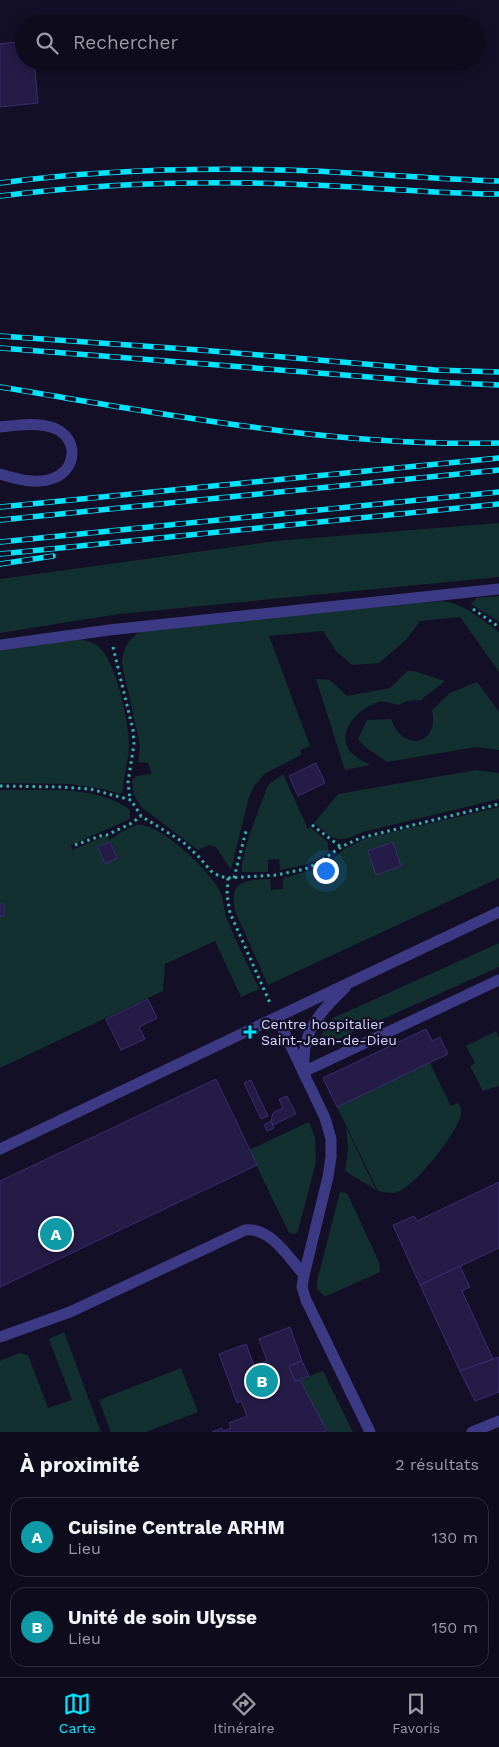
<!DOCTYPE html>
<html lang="fr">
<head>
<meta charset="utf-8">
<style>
  :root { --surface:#0e0b1c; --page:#1c1929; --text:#f1f3f6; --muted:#9b9ba3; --line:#2e2b3b; --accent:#00e5ff }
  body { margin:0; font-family:"Work Sans",sans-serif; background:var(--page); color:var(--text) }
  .you { position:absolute; left:325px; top:870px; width:18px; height:18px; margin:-12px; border:4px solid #fff; border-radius:50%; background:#1a73e8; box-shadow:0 0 0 8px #1a73e833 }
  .badge { display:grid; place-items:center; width:32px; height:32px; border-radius:50%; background:var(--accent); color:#fff; font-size:16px; font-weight:700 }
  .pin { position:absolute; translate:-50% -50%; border:2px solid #fff; box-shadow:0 1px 5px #0006 }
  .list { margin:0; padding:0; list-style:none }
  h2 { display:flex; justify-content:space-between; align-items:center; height:65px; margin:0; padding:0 20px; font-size:21px }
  h2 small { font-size:16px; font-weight:400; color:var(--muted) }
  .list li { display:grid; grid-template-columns:32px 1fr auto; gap:15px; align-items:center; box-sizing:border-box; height:80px; margin:0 10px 10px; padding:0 10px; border:1px solid var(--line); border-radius:15px }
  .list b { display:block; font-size:19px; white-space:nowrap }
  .list p { margin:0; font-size:16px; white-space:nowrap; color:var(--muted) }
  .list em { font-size:16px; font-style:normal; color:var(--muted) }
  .icon { flex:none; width:28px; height:28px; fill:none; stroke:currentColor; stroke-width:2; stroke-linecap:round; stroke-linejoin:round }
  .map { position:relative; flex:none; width:499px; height:1432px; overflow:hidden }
  .search { position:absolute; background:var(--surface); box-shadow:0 2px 12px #0003; left:15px; right:15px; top:15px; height:55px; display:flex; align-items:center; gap:12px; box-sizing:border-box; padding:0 18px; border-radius:28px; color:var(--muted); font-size:19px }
  .sheet { height:245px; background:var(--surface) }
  nav { display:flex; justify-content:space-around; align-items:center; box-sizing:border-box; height:70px; border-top:1px solid var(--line); background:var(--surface); font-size:14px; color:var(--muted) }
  nav a { display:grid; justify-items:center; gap:2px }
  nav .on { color:var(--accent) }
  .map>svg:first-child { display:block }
  .green { fill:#12302f; fill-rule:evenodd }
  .building { fill:#241b47; stroke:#3b2d73 }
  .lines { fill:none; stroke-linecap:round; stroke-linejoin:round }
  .path { stroke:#2fb8b0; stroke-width:3; stroke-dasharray:2.5 4; stroke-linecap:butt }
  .lane { stroke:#3d3a85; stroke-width:11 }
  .rail-casing { stroke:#00e5ff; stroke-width:5.5 }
  .rail { stroke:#130f26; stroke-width:4; stroke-dasharray:11; stroke-linecap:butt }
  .poi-dot { fill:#00e5ff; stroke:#130f26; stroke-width:2 }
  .labels { text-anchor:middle; stroke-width:4.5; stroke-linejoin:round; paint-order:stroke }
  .poi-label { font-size:14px; fill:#d9d4ff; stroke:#130f26; text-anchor:start }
</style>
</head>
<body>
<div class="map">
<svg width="499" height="1432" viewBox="0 0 499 1432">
  <rect width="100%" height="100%" fill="#130f26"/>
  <g class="green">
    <path d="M499,523V577L119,614L0,633V579L275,541Z"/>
    <path d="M499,596V622L471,604L476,598Z"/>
    <path d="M441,601C464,603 481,619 499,632V672L460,617L420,621L406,640L379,663L352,665L336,651L323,631L269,636L310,746L300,750L301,755L264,774L255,785L249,797L231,870L216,847L209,845L198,850L141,807L134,795L132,781L136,776L152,774L148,763L138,762L140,745L122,664C123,642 134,632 155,627Z"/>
    <path d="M69,638C79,639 91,640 99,647C116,661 129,723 129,745C129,761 123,776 123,791L120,794L103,789L70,784L0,783V648Z"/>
    <path d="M407,671H414L445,681L421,700L407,701L398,705C393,704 385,701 379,702C362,706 337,729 348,748C351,755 363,761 370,765L345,770L316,679L330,680L347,696L390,688Z"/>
    <path d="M477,682L499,712V750L476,747L387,762L365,747L358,739L367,720L391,719C403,754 440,744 432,710L450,693Z"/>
    <path d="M476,770L499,773V799L363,832C336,844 336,841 314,823L338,794Z"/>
    <path d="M283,774L308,829L310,827L328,842V852C315,864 297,867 280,870L279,859L268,860V872H242V863L250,833L268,785Z"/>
    <path d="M0,790C41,791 96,784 130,810V819L71,845L72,850L107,835L109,840C117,835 127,828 136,825C158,820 209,871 219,889C224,898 223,909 227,919C236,943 249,966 259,989L241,997L215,941L165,964L163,991L0,1068ZM110,842L117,858L105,864L98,847Z"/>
    <path d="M499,807V878L268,985L235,911C229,880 245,880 270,879L271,890L283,889V878L315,869L332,860L344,849L367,838Z"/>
    <path d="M499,943V967L329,1043L320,1044L319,1041L325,1028L333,1018Z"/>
    <path d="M496,1031L499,1038V1086L483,1091L470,1066L475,1063L466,1046Z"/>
    <path d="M430,1063L451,1106L458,1103C460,1106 462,1110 461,1114C459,1131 414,1188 397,1192C391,1194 384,1192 378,1191L337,1107Z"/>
    <path d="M309,1122L315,1138L316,1162L298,1231L296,1234L289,1233L249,1150Z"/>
    <path d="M346,1127L376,1190L345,1171L348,1150Z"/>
    <path d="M340,1192L346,1193L348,1195L379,1262L380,1272L329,1295L324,1296L317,1289V1281Z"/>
    <path d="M64,1332L101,1432H0V1361L19,1353L28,1355L48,1408L72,1400L49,1339Z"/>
    <path d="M181,1368L198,1412L146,1432H111L99,1400Z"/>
    <path d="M323,1371L353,1432H328L317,1415L300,1380Z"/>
  </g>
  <g class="building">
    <path d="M24,41V61H34L38,103L0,107V44Z"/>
    <path d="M316,763L325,783L298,796L289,776Z"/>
    <path d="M110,842L117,858L105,864L98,847Z"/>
    <path d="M393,842L401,866L376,875L368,851Z"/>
    <rect x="0" y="904" width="4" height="12"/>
    <path d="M148,999L157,1018L139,1027L145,1039L121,1050L106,1019Z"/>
    <path d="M426,1029L432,1041L440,1037L448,1054L337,1107L323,1078Z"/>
    <path d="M216,1079L257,1165L0,1287V1181Z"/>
    <path d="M251,1080L268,1116L261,1119L244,1083Z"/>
    <path d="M287,1096L296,1114L273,1125L271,1121L273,1113L283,1108L279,1099Z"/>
    <path d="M271,1121L274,1128L267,1131L264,1125Z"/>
    <path d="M499,1182V1248L420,1285L393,1225L414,1216L417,1221Z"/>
    <path d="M460,1266L470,1287L462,1291L493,1359L460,1371L420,1285Z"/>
    <path d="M290,1327L302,1361L289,1366L295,1381L300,1380L327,1431L323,1432H212L222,1428L223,1431L231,1428L229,1423L247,1416L241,1401L237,1403L219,1354L246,1344L254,1365L267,1361L259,1339Z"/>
    <path d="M499,1357V1392L475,1401L460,1371Z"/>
    <path d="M302,1361L309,1376L295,1381L289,1366Z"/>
  </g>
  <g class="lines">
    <g class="path">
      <path d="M473,609L499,627"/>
      <path d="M113,647L133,730L134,744L128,782L130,800"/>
      <path d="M0,786L60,787L90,789L131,800L141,816L183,842L199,857L211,871L219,876L228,878L276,875L305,869L316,864L341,847L360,838L499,804"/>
      <path d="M312,825L341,847"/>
      <path d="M75,845L103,835H107L132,823L141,816"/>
      <path d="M228,878L227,895L230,913L270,1003"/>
      <path d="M234,878L246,831"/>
    </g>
    <g class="lane">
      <path d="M0,427C18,425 37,422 54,428C79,438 77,469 54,478C37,485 16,479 0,474"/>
      <path d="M0,645L109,630L499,589"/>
      <path d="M345,988C328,1004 309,1023 305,1047C304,1055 304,1064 303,1072L499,980"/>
      <path d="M0,1149L277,1017"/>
      <path d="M304,1275L328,1177L331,1157V1139L325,1118L277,1017L499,912"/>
      <path d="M0,1337L70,1312L245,1230C271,1227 289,1258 304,1275L302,1287L306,1300L370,1432"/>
      <path d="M472,1432L499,1421"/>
    </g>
    <defs>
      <g id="rail">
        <path d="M0,183C104,169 209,167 314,171C376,174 437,179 499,181"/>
        <path d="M0,196C103,183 207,180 310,185C373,187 436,194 499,194"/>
        <path d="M0,336L200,350L435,370L499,372"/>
        <path d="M0,348L433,382L499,385"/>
        <path d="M0,387C165,414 331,447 499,443"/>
        <path d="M0,507L499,458"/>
        <path d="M0,520L499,470"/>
        <path d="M0,542L499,492"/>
        <path d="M0,554L499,504"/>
        <path d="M0,564L53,556"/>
      </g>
    </defs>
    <use href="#rail" class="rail-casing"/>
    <use href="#rail" class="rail"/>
  </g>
  <path class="poi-dot" d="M247.5 1024.5h5v5h5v5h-5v5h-5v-5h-5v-5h5z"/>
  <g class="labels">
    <g class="poi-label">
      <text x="261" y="1029">Centre hospitalier<tspan x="261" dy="16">Saint-Jean-de-Dieu</tspan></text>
    </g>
  </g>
</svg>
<div class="you"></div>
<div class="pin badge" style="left:56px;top:1234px;background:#0f9aa8">A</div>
<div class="pin badge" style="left:262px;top:1381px;background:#0f9aa8">B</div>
<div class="search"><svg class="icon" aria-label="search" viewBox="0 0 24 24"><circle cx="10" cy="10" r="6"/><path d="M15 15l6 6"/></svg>Rechercher</div>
</div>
<section class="sheet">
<h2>À proximité<small>2 résultats</small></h2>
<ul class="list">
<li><span class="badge" style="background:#0f9aa8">A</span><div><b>Cuisine Centrale ARHM</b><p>Lieu</p></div><em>130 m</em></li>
<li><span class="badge" style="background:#0f9aa8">B</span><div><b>Unité de soin Ulysse</b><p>Lieu</p></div><em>150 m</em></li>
</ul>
</section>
<nav>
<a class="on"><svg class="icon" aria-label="map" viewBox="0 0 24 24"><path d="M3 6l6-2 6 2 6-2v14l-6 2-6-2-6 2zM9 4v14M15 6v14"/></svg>Carte</a>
<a><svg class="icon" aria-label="directions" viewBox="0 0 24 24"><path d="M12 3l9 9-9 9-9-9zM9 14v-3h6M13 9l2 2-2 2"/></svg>Itinéraire</a>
<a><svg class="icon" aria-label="saved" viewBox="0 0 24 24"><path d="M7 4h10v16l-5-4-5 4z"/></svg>Favoris</a>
</nav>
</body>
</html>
